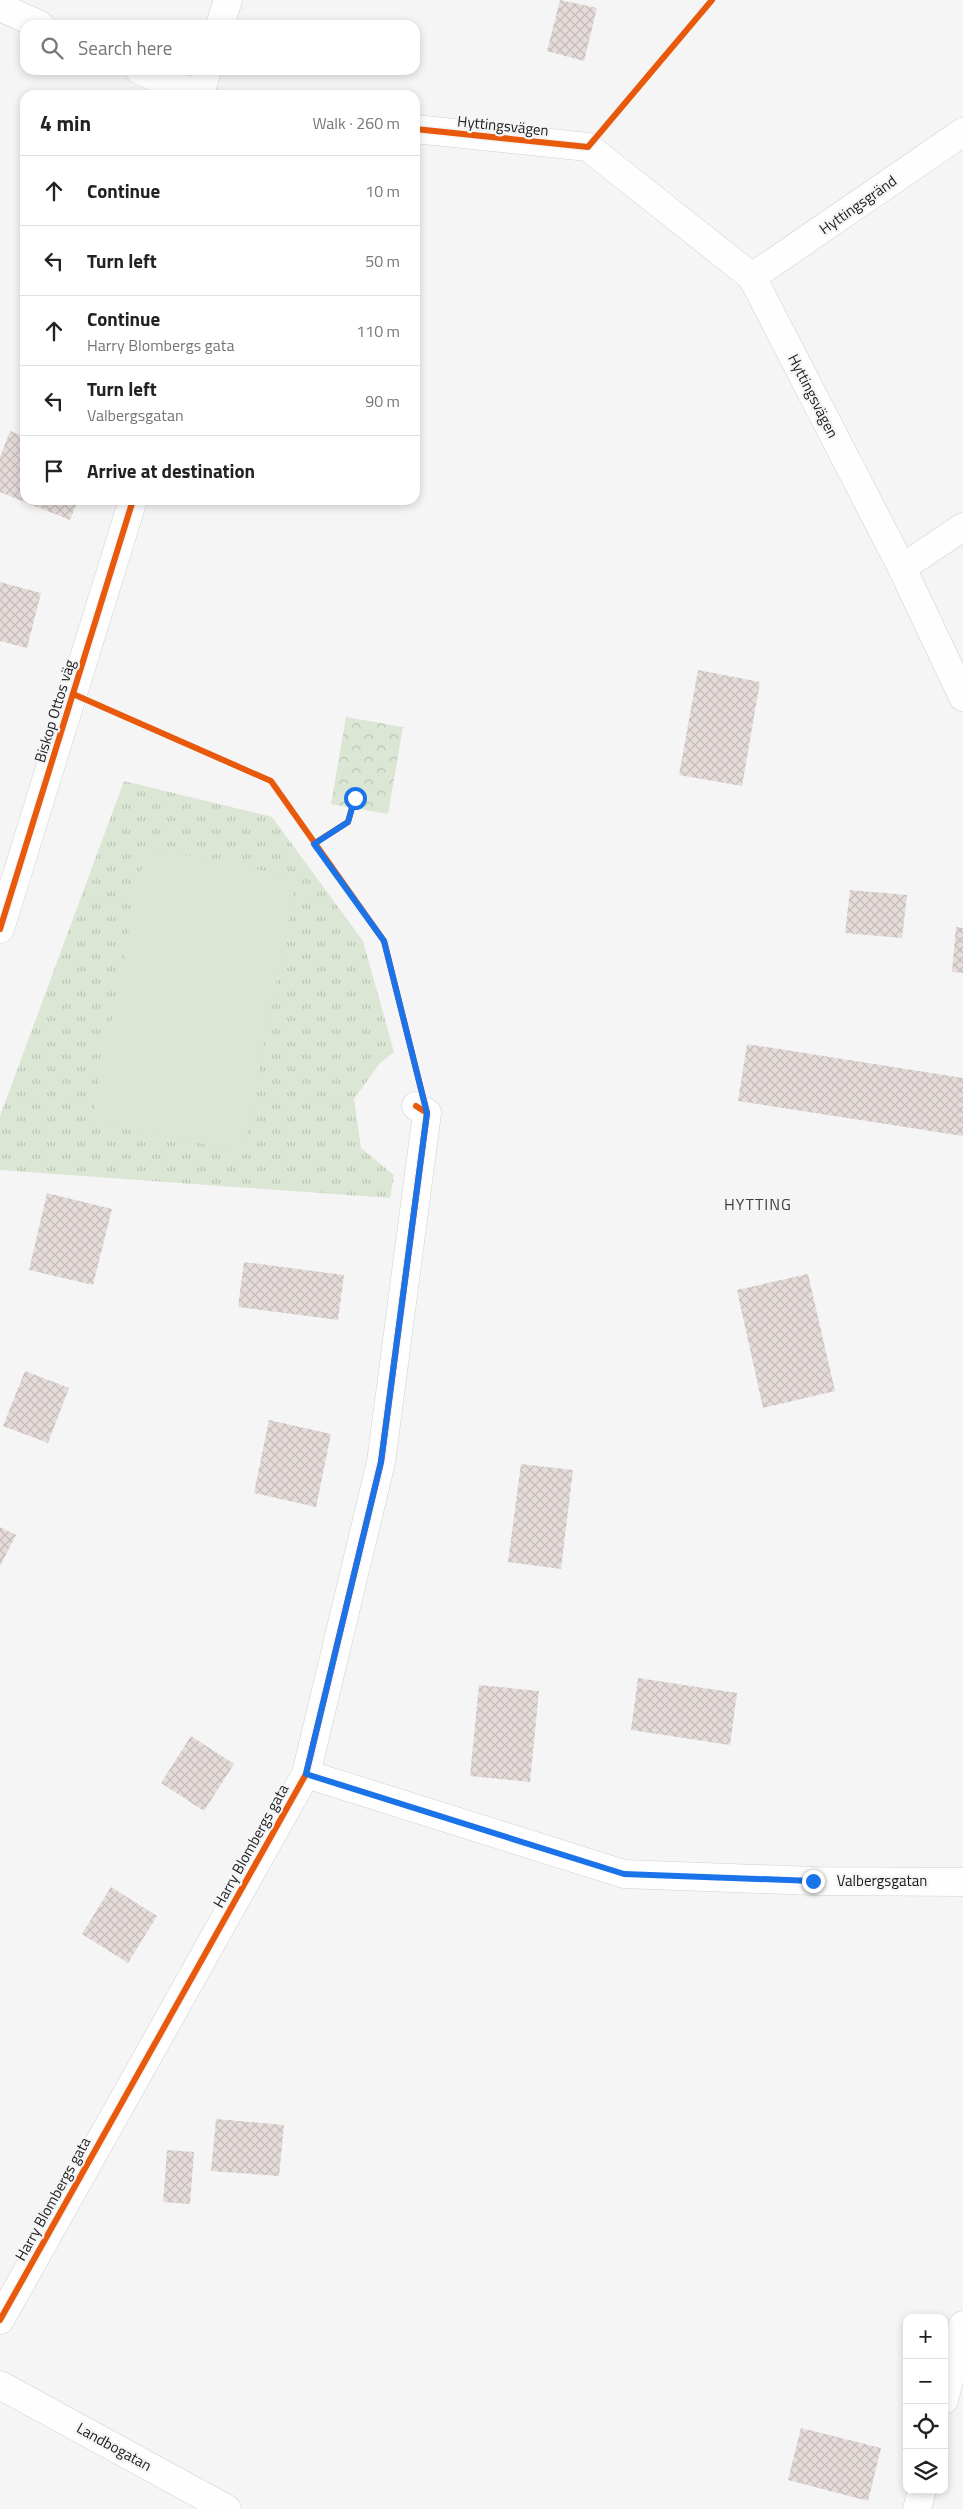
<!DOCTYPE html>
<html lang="en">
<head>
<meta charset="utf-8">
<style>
  :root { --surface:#fff; --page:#f2f2f2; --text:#222; --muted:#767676; --line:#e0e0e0 }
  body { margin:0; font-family:"Titillium Web",sans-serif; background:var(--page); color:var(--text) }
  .controls { position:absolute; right:15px; bottom:15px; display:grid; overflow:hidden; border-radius:10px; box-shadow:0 2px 8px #0003 }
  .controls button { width:45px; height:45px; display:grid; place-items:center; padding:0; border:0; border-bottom:1px solid var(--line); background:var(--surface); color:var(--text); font:25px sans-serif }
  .stop { position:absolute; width:15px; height:15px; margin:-11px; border:4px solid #1a73e8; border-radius:50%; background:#fff }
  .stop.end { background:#1a73e8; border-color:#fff; box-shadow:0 1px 5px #0008 }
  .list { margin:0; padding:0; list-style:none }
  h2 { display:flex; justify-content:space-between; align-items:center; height:65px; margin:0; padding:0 20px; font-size:21px }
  h2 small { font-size:16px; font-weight:400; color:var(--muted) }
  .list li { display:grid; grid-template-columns:32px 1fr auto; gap:15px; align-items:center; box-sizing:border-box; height:70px; padding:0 20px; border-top:1px solid var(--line) }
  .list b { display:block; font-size:19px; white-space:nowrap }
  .list p { margin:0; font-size:16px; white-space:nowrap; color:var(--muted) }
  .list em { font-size:16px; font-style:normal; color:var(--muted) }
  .icon { flex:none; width:28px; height:28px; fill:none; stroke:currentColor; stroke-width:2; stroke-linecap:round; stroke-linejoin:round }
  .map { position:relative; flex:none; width:963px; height:2509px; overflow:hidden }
  .search { position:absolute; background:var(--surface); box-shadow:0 2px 8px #0003; left:20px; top:20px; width:400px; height:55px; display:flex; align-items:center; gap:12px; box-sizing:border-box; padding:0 18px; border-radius:15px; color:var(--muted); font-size:19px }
  .panel { position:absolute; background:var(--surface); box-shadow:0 2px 8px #0003; left:20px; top:90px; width:400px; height:415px; border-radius:15px }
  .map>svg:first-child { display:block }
  .grass { fill:url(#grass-tufts) }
  .park { fill:url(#park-crowns) }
  .garden { fill:#dbe6d4 }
  .building { fill:url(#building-cross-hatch) }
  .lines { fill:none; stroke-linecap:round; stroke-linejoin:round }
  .minor-casing { stroke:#d1d1d1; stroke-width:29 }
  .minor { stroke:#fefefe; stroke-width:28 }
  .cycleway-casing { stroke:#f4f5f6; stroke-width:9 }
  .cycleway { stroke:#e8590c; stroke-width:6 }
  .route { stroke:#1a73e8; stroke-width:6 }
  .labels { text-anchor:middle; stroke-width:4.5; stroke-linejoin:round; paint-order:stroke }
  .street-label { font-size:15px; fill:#1c1c1d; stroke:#f4f5f6 }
  .neighbourhood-label { font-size:16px; letter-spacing:1px; fill:#3d3d3e; stroke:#f4f5f6 }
</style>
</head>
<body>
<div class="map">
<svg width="963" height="2509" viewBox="0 0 963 2509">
  <defs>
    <pattern id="grass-tufts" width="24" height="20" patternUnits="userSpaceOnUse" patternTransform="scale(1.25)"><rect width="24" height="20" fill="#dbe6d4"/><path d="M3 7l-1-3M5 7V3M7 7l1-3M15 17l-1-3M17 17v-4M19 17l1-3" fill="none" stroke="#bbc5b6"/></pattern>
    <pattern id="park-crowns" width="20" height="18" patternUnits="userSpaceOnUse" patternTransform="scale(1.25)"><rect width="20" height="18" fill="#dbe6d4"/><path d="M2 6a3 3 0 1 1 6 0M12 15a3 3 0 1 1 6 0" fill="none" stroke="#bbc5b6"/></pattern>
    <pattern id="building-cross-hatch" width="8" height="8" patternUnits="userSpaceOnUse" patternTransform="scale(1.25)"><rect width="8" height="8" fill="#e5dcd9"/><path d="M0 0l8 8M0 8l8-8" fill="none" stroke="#c4bcba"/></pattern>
  </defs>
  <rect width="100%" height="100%" fill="#f5f5f5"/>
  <path class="grass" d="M124,781L272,817L363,941L394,1052L380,1063L354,1099L361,1148L394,1175L390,1198L0,1170V1116Z"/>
  <path class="park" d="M346,717L403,727L388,814L331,804Z"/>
  <path class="garden" d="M146,847L297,877L243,1152L91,1122Z"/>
  <g class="building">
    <path d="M560,0L597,8L584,61L547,51Z"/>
    <path d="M10,431L25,437V500H78L70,520L0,492V457Z"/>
    <path d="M0,582L41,593L27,648L0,641Z"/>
    <path d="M698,670L760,682L742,786L679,775Z"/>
    <path d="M850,890L907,895L902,938L845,933Z"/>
    <path d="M956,927L963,928V973L952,972Z"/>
    <path d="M747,1044L963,1078V1136L738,1101Z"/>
    <path d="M47,1193L112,1209L93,1285L29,1270Z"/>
    <path d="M244,1262L344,1275L338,1320L238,1307Z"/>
    <path d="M808,1274L835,1391L763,1408L737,1290Z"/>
    <path d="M25,1371L69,1388L48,1443L3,1426Z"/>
    <path d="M269,1420L331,1434L316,1507L254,1493Z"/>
    <path d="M521,1464L573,1470L561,1569L508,1562Z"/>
    <path d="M0,1527L16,1535L0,1566Z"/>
    <path d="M638,1678L737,1693L730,1745L631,1730Z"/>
    <path d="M479,1685L539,1691L530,1782L470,1776Z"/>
    <path d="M191,1736L234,1764L204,1811L161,1783Z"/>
    <path d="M111,1887L157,1916L128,1963L82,1934Z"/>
    <path d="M216,2119L284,2125L279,2176L211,2171Z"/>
    <path d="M167,2150L194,2152L190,2204L163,2202Z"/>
    <path d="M801,2428L881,2448L868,2501L788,2480Z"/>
  </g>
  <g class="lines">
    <defs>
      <g id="minor">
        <path d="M0,7L40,25"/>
        <path d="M220,25L228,0"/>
        <path d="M139,70L198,95"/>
        <path d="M200,95L207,70"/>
        <path d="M415,129L588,147L752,277L902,568L963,697"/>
        <path d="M752,277L963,132"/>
        <path d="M902,568L963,527"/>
        <path d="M0,929L133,500"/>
        <path d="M306,1774L624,1874L813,1881L963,1882"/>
        <path d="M0,2320L306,1774L381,1462L427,1113L416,1106"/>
        <path d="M0,2385L227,2509"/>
        <path d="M944,2400L963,2325"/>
        <path d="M917,2509L922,2490"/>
      </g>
    </defs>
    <use href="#minor" class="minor-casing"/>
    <use href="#minor" class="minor"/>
    <defs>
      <g id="cycleway">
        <path d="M415,129L588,147L712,0"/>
        <path d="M73,694L271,781L384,941L427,1113"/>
        <path d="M315,843L348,822L355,797"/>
        <path d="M0,929L133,500"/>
        <path d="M0,2320L306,1774L381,1462L427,1113L416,1106"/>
      </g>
    </defs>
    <use href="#cycleway" class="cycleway-casing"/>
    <use href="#cycleway" class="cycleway"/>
  </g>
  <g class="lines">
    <path class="route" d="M355,798L348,822L314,844L384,941L427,1113L381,1462L306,1774L624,1874L813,1881"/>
  </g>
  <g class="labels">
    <g class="street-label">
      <text transform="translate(503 126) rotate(6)" y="5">Hyttingsvägen</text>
      <text transform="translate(858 205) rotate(-35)" y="5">Hyttingsgränd</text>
      <text transform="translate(813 396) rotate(63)" y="5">Hyttingsvägen</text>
      <text transform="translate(55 711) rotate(-73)" y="5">Biskop Ottos väg</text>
      <text transform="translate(251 1846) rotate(-61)" y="5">Harry Blombergs gata</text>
      <text x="882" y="1886">Valbergsgatan</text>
      <text transform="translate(53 2199) rotate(-61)" y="5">Harry Blombergs gata</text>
      <text transform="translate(114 2447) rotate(29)" y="5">Landbogatan</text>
    </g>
    <g class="neighbourhood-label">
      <text x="758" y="1210">HYTTING</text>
    </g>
  </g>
</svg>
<div class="controls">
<button>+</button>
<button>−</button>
<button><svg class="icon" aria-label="locate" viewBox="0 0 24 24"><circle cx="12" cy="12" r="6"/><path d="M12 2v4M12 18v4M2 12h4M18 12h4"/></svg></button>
<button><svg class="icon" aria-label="layers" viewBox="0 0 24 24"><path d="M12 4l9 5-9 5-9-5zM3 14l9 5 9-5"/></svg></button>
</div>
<div class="stop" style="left:355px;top:798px"></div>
<div class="stop end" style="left:813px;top:1881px"></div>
<div class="search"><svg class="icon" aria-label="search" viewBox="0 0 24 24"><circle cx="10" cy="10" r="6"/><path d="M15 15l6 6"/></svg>Search here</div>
<section class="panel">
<h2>4 min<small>Walk · 260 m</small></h2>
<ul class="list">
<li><svg class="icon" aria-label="ahead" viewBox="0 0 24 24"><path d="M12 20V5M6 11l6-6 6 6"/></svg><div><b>Continue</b></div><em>10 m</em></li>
<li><svg class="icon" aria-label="left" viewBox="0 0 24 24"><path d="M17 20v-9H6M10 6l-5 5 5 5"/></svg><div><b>Turn left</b></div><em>50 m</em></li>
<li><svg class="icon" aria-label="ahead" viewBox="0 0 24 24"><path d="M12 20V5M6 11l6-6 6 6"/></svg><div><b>Continue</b><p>Harry Blombergs gata</p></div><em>110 m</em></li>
<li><svg class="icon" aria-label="left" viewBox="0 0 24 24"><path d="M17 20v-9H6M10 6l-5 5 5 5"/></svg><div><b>Turn left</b><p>Valbergsgatan</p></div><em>90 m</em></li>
<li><svg class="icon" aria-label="arrive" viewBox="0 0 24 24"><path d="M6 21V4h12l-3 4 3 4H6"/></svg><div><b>Arrive at destination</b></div></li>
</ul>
</section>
</div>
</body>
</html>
